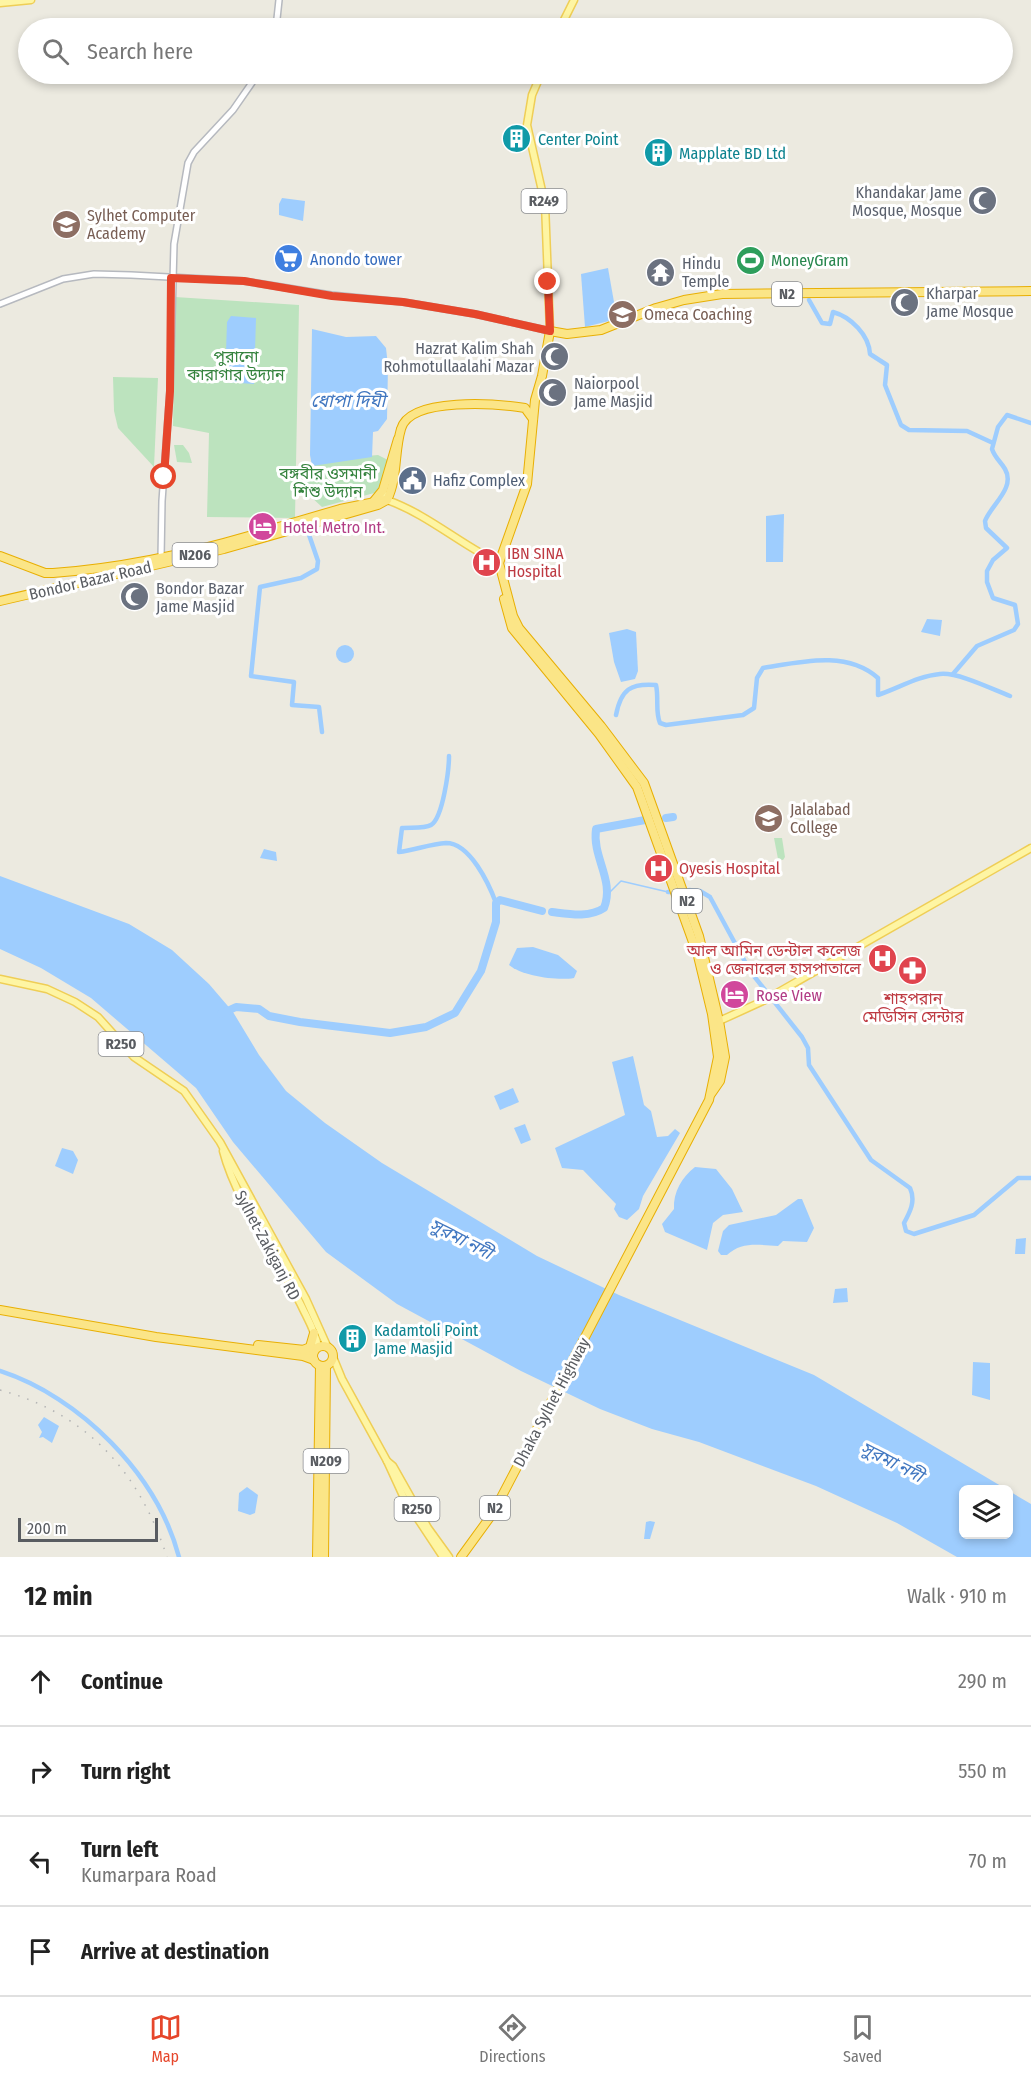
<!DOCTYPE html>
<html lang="en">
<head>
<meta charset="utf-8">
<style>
  :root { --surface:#fff; --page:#f6f6f6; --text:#222; --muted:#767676; --line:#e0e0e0; --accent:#e6462b }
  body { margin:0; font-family:"Fira Sans Condensed","Noto Sans Bengali",sans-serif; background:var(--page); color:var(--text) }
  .controls { position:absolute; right:18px; bottom:18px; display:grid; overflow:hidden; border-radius:9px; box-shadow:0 3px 9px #0003 }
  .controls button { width:54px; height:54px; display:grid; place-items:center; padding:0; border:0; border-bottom:2px solid var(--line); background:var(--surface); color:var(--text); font:30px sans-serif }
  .scale { position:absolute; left:18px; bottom:15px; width:140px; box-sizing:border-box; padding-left:6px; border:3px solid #595c61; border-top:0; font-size:16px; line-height:21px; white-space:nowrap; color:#595c61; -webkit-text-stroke:4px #fff; paint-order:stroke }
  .stop { position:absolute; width:18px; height:18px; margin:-14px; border:4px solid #e6462b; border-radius:50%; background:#fff }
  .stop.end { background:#e6462b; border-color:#fff; box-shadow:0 2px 6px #0008 }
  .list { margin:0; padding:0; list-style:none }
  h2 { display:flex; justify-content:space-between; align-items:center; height:78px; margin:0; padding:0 24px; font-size:26px }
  h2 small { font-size:20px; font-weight:400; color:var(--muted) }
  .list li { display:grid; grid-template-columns:39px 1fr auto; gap:18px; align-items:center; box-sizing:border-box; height:90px; padding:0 24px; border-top:2px solid var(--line) }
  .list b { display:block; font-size:22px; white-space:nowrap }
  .list p { margin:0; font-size:20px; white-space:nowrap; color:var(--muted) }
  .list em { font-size:20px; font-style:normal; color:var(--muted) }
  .icon { flex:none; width:33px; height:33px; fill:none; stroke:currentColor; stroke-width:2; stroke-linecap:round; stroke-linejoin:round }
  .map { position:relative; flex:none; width:1031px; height:1557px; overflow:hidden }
  .search { position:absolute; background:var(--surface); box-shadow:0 3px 9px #0003; left:18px; right:18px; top:18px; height:66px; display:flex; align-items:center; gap:15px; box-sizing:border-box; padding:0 21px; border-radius:33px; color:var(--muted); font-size:22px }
  .sheet { height:438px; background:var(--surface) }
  nav { display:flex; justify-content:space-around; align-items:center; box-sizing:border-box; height:84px; border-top:2px solid var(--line); background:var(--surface); font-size:16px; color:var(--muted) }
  nav a { display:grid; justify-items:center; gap:3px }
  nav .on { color:var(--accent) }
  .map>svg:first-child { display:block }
  .green { fill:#bce3be }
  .water { fill:#9ecdfe }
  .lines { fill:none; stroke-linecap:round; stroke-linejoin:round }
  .stream { stroke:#9ecdfe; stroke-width:1.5 }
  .canal { stroke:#9ecdfe; stroke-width:4.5 }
  .river { stroke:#9ecdfe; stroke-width:8 }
  .secondary-casing { stroke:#b6b9bf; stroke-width:8 }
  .primary-casing { stroke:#efce56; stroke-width:9 }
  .highway-casing { stroke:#e8af04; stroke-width:10 }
  .secondary { stroke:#fff; stroke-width:5 }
  .primary { stroke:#fef5a3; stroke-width:6 }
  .highway { stroke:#fbe587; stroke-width:8 }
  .rail { stroke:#b3b4b4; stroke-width:1.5; stroke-dasharray:1.5 8; stroke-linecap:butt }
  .route { stroke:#e6462b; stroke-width:8 }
  .labels { text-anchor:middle; stroke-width:6; stroke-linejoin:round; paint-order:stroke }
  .shield { fill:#fff; stroke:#8b8d90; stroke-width:1.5 }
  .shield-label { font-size:15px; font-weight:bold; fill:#595c61 }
  .culture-label { font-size:16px; fill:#0d838f; stroke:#fff; text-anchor:start }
  .worship-label { font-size:16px; fill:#5b616d; stroke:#fff; text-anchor:start }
  .education-label { font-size:16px; fill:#785e54; stroke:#fff; text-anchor:start }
  .shop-label { font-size:16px; fill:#366cbe; stroke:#fff; text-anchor:start }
  .leisure-label { font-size:16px; fill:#27864d; stroke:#fff; text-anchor:start }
  .park-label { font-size:16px; fill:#35833e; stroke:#fff }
  .service-label { font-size:16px; fill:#4e5e75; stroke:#fff; text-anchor:start }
  .hotel-label { font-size:16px; fill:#b23c85; stroke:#fff; text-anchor:start }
  .health-label { font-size:16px; fill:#be3a42; stroke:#fff; text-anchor:start }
  .street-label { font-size:16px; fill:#595c61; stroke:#fff }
  .water-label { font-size:18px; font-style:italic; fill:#4177c0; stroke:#fff }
</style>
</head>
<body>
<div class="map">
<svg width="1031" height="1557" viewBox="0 0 1031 1557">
  <rect width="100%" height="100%" fill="#eceae0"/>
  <g class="green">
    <path d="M175,297L299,305L295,518L207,517L209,433L173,426Z"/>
    <path d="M113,377L158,378L154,467L118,428L114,411Z"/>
    <path d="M174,445H183L189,453L192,463L177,462Z"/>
    <path d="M378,455L388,460L378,492L322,507L310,496H303L306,466L323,460Z"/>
    <path d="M774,838H782L785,857L783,860L778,859Z"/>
  </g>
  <g class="water">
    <path d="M282,198L305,201L303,221L279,215V204Z"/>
    <path d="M608,268L617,319L585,327L581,274Z"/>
    <path d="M231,316L256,318L254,384L225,382L227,322Z"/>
    <path d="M312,329L346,337L376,336L386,348L388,366L387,419L378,431L373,432L372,457L312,466L310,455Z"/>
    <path d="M784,514L783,562H766V516Z"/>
    <path d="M927,619L942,620L940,636L921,632Z"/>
    <path d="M627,629L636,632L638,671L635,679L621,682L614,662L609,633Z"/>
    <circle cx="345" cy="654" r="9"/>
    <path d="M264,849L276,852L277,861L260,858Z"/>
    <path d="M0,876L129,924L172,950L209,984L233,1012L259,1055L286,1091L325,1123L382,1163L537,1256L619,1295L814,1375L1006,1489L964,1490V1534H1008L1009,1491L1031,1504V1557H957L897,1523L816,1486L699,1442L652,1429L600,1409L521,1371L397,1304L326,1252L233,1142L196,1088L91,998L41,968L0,949Z"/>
    <path d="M533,947L558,955L577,971L574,978C557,981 522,976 509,965L517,948Z"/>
    <path d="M633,1056L644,1105L651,1111L657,1137L668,1136L675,1129L680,1133L643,1196L639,1209L627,1220L619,1217L614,1209L616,1204L583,1170L562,1168L555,1148L625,1115L612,1062Z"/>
    <path d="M513,1088L519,1102L500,1110L494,1096Z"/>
    <path d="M525,1124L531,1140L521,1144L514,1128Z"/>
    <path d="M62,1148L73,1151L78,1160L73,1174L55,1166Z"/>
    <path d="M695,1167L716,1169L732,1189L743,1212L723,1215L713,1223L707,1250L665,1232L662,1224L674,1209C673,1192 682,1177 695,1167Z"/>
    <path d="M798,1199H802L814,1228L807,1242L783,1241L778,1246C759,1245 742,1241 727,1255H721L718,1251L723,1231L729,1225L776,1215Z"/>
    <path d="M1026,1238L1025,1254H1015L1016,1239Z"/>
    <path d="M847,1288L848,1302L833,1303L835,1289Z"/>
    <path d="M973,1362L990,1363V1400L972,1395Z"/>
    <path d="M44,1417L59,1426L52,1443L43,1437L39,1438L42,1432L38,1425Z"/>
    <path d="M247,1487L258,1495L255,1513L250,1515L238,1511L239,1493Z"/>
    <path d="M650,1521L655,1522L650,1539H644L646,1522Z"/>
  </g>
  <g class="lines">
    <path class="stream" d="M608,894L621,881L668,892"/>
    <g class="canal">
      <path d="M809,300L822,323L830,324L833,312C851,317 869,335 870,354L887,365L885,385L901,425L909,430L967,431L993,443"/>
      <path d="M307,529L318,561L317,569L301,578L260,587L251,676L294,682L292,705L319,707L322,732"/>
      <path d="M953,674L977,646L1014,630L1018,624L1015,605L993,598L987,582V571L993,560L1007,548L986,528L985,521C991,505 1016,488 1005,469C1001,462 995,458 992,449L998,427L1007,415L1031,423"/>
      <path d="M616,715C621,689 631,683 656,685C659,698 655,712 660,723L666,725L743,715L754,708L757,678L763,668C801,662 846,650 878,678V695C899,688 918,676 940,674C958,672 992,689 1010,696"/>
      <path d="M449,756C449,769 443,818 431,825C424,829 410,827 402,828L399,852C415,850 430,844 446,843C470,843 489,884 496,903"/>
      <path d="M689,890L700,891L710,897L750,971L802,1037L808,1048L809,1065L871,1160L910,1188C916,1201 910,1212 904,1223L906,1231L914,1234L974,1215L1018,1178H1031"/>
      <path d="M668,892H671"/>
      <path d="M0,1371C80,1397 157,1474 179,1557"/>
    </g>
    <g class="river">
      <path d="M666,818L673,817"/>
      <path d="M552,912C569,914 589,918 604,908C615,880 592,858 596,829L645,820"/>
      <path d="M221,1014L236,1007L259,1009L269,1016L300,1022L390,1033L426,1027L455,1013L481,971L496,922V903L500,900L542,911"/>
    </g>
    <defs>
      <g id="secondary">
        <path d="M276,28L279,0"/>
        <path d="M0,304L63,279L94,274L131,275L244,281L331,295L403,302L475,314L550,331"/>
        <path d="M161,558L162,501L170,391L174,244L188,163L194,152L233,110L258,74"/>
      </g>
      <g id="primary">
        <path d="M0,3L31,0"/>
        <path d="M560,28L574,0"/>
        <path d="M541,74L532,95L527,125L545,204L550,331"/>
        <path d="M382,491L387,500C427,514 460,544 499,563"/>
        <path d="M0,979L47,989L75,1002L98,1017L134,1057L184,1091L220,1142L306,1299L328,1348"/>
        <path d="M717,1022L763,1001L1031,848"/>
        <path d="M223,1151C236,1201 277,1257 301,1305C307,1318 316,1332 318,1347"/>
        <path d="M333,1357L342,1379L387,1461L393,1466L428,1528L449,1557"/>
        <path d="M387,1461L404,1498L443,1557"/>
      </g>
      <g id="highway">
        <path d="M387,500C398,478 394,452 401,429C410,396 499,404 525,408L533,419"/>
        <path d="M374,501L383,490L398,439"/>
        <path d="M275,528L340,509L385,500"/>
        <path d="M0,556L45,573H53C121,568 187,554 252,535"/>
        <path d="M0,601L224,549L378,505L387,500"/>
        <path d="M711,1094L720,1081L725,1057L719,1021L699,936L644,783L601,726L519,628L513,616L499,563L527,484L535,400L542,376L550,331L567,334L601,330L656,308L684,300L722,294L1031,291"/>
        <path d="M0,1310L156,1337L303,1356L314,1360"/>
        <path d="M258,1345L314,1351"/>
        <circle cx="323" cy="1356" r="10"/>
        <path d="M303,1350L310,1347L314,1333"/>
        <path d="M317,1557L320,1366"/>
        <path d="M324,1557L326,1366"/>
        <path d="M461,1557L493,1513L709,1100L718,1057L712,1014L698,956L637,787L599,734L512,628L504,599"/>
      </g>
    </defs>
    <use href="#secondary" class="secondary-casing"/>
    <use href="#primary" class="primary-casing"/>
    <use href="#highway" class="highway-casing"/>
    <use href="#secondary" class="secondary"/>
    <use href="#primary" class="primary"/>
    <use href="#highway" class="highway"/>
    <path class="rail" d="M0,1390C88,1414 139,1472 167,1557"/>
  </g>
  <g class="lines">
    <path class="route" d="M164,477L170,391L171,278L244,281L332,296L403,302L475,314L550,331L548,282"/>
  </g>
  <defs>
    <symbol id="building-disc" viewBox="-11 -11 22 22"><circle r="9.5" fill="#0f9aa8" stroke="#fff"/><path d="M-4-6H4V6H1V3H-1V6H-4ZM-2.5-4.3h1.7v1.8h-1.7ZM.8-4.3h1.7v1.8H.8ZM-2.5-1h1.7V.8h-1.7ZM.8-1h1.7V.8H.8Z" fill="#fff"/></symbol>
    <symbol id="mosque-disc" viewBox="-11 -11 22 22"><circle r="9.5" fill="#6b7280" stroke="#fff"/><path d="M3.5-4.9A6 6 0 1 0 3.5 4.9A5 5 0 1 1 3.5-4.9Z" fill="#fff"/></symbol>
    <symbol id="university-disc" viewBox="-11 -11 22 22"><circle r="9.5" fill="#8d6e63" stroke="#fff"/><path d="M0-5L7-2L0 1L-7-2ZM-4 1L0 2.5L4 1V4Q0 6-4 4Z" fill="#fff"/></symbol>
    <symbol id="supermarket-disc" viewBox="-11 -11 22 22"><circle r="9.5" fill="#3f7fe0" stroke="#fff"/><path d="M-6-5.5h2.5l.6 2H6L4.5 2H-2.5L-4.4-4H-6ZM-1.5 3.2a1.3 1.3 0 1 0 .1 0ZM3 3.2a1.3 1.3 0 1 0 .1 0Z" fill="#fff"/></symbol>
    <symbol id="stadium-disc" viewBox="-11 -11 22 22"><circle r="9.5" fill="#2e9e5b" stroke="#fff"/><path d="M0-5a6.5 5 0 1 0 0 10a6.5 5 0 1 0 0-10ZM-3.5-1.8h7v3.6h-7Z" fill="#fff"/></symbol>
    <symbol id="temple-disc" viewBox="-11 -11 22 22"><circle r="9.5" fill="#6b7280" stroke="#fff"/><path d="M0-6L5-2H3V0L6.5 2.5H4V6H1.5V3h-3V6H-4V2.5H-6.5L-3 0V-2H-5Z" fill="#fff"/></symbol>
    <symbol id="civic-disc" viewBox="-11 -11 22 22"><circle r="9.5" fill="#5c6f8a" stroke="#fff"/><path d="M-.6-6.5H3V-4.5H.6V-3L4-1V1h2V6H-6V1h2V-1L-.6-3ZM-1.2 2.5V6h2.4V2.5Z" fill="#fff"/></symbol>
    <symbol id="hotel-disc" viewBox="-11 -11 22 22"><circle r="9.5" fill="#d1479c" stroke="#fff"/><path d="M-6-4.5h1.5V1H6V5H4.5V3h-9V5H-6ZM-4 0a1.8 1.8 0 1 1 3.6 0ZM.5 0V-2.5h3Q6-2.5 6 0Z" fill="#fff"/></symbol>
    <symbol id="hospital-disc" viewBox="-11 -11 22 22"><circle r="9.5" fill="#e0444e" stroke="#fff"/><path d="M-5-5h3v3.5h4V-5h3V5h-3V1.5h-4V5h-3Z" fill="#fff"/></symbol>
    <symbol id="pharmacy-disc" viewBox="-11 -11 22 22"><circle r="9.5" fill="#e0444e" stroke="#fff"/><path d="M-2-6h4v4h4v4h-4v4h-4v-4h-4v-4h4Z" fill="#fff"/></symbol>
  </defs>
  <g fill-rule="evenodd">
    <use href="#building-disc" x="500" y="122" width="33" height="33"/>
    <use href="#building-disc" x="642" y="136" width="33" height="33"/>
    <use href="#mosque-disc" x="966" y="184" width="33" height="33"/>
    <use href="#university-disc" x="50" y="208" width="33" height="33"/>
    <use href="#supermarket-disc" x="272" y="242" width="33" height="33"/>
    <use href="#stadium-disc" x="734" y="244" width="33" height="33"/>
    <use href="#temple-disc" x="644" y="256" width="33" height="33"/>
    <use href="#mosque-disc" x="888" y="286" width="33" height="33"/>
    <use href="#university-disc" x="606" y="298" width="33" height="33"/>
    <use href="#mosque-disc" x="538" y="340" width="33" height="33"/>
    <use href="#mosque-disc" x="536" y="376" width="33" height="33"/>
    <use href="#civic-disc" x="396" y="464" width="33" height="33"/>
    <use href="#hotel-disc" x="246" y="510" width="33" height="33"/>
    <use href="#hospital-disc" x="470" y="546" width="33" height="33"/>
    <use href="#mosque-disc" x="118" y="580" width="33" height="33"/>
    <use href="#university-disc" x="752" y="802" width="33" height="33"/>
    <use href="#hospital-disc" x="642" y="852" width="33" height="33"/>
    <use href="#hospital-disc" x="866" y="942" width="33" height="33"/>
    <use href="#pharmacy-disc" x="896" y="954" width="33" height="33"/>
    <use href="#hotel-disc" x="718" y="978" width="33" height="33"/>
    <use href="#building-disc" x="336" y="1322" width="33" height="33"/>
  </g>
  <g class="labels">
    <g class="shield">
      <rect x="521.5" y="189" width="45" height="24" rx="4.5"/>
      <rect x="772" y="282" width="30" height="24" rx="4.5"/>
      <rect x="172.5" y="543" width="45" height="24" rx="4.5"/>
      <rect x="672" y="889" width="30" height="24" rx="4.5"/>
      <rect x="98.5" y="1032" width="45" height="24" rx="4.5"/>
      <rect x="303.5" y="1449" width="45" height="24" rx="4.5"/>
      <rect x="480" y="1496" width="30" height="24" rx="4.5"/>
      <rect x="394.5" y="1497" width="45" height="24" rx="4.5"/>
    </g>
    <g class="shield-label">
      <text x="544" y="206">R249</text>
      <text x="787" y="299">N2</text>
      <text x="195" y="560">N206</text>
      <text x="687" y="906">N2</text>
      <text x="121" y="1049">R250</text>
      <text x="326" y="1466">N209</text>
      <text x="495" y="1513">N2</text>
      <text x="417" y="1514">R250</text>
    </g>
    <g class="culture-label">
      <text x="538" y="145">Center Point</text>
      <text x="679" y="159">Mapplate BD Ltd</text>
      <text x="374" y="1336">Kadamtoli Point<tspan x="374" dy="18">Jame Masjid</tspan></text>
    </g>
    <g class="worship-label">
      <text x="962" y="198" text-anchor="end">Khandakar Jame<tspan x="962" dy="18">Mosque, Mosque</tspan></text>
      <text x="682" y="269">Hindu<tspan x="682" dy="18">Temple</tspan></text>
      <text x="926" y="299">Kharpar<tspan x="926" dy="18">Jame Mosque</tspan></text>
      <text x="534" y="354" text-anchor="end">Hazrat Kalim Shah<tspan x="534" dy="18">Rohmotullaalahi Mazar</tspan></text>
      <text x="574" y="389">Naiorpool<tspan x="574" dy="18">Jame Masjid</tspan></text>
      <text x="156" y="594">Bondor Bazar<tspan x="156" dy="18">Jame Masjid</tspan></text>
    </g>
    <g class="education-label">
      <text x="87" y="221">Sylhet Computer<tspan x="87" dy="18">Academy</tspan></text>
      <text x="644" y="320">Omeca Coaching</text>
      <text x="790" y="815">Jalalabad<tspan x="790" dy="18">College</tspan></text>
    </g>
    <g class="shop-label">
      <text x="310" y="265">Anondo tower</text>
    </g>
    <g class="leisure-label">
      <text x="771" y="266">MoneyGram</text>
    </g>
    <g class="park-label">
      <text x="236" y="362">পুরানো<tspan x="236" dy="18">কারাগার উদ্যান</tspan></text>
      <text x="328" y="479">বঙ্গবীর ওসমানী<tspan x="328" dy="18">শিশু উদ্যান</tspan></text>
    </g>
    <g class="service-label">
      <text x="433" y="486">Hafiz Complex</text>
    </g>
    <g class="hotel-label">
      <text x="283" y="533">Hotel Metro Int.</text>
      <text x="756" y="1001">Rose View</text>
    </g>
    <g class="health-label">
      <text x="507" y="559">IBN SINA<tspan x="507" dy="18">Hospital</tspan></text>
      <text x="679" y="874">Oyesis Hospital</text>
      <text x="861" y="956" text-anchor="end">আল আমিন ডেন্টাল কলেজ<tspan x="861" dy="18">ও জেনারেল হাসপাতালে</tspan></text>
      <text x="913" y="1004" text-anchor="middle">শাহপরান<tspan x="913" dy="18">মেডিসিন সেন্টার</tspan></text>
    </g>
    <g class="street-label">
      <text transform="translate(90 580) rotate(-13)" y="6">Bondor Bazar Road</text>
      <text transform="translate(268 1245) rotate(62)" y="6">Sylhet-Zakiganj RD</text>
      <text transform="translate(551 1402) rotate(-62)" y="6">Dhaka Sylhet Highway</text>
    </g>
    <g class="water-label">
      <text x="348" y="407">ধোপা দিঘী</text>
      <text transform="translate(461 1239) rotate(27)" y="6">সুরমা নদী</text>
      <text transform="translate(892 1462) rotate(27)" y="6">সুরমা নদী</text>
    </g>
  </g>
</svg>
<div class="controls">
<button><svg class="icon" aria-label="layers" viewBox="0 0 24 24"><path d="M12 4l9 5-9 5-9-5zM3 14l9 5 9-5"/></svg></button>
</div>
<div class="scale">200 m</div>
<div class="stop" style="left:164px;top:477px"></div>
<div class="stop end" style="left:548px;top:282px"></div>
<div class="search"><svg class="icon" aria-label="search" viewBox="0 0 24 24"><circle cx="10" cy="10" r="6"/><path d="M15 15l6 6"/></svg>Search here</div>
</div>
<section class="sheet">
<h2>12 min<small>Walk · 910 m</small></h2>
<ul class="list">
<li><svg class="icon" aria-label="ahead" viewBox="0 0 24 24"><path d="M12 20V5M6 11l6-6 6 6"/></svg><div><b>Continue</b></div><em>290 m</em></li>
<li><svg class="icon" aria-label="right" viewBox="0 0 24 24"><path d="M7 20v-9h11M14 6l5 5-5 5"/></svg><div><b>Turn right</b></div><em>550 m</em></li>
<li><svg class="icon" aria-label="left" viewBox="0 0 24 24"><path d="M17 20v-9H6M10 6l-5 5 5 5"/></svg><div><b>Turn left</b><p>Kumarpara Road</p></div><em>70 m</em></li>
<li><svg class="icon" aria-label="arrive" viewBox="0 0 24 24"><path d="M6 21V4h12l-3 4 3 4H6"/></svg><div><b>Arrive at destination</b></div></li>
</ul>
</section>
<nav>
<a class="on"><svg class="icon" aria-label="map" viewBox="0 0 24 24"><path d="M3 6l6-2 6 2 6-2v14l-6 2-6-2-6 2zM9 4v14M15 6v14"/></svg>Map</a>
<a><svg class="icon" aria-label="directions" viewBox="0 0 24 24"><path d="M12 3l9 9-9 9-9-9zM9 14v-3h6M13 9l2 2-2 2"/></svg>Directions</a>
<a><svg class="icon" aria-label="saved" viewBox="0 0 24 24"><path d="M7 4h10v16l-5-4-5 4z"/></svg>Saved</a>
</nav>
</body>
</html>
